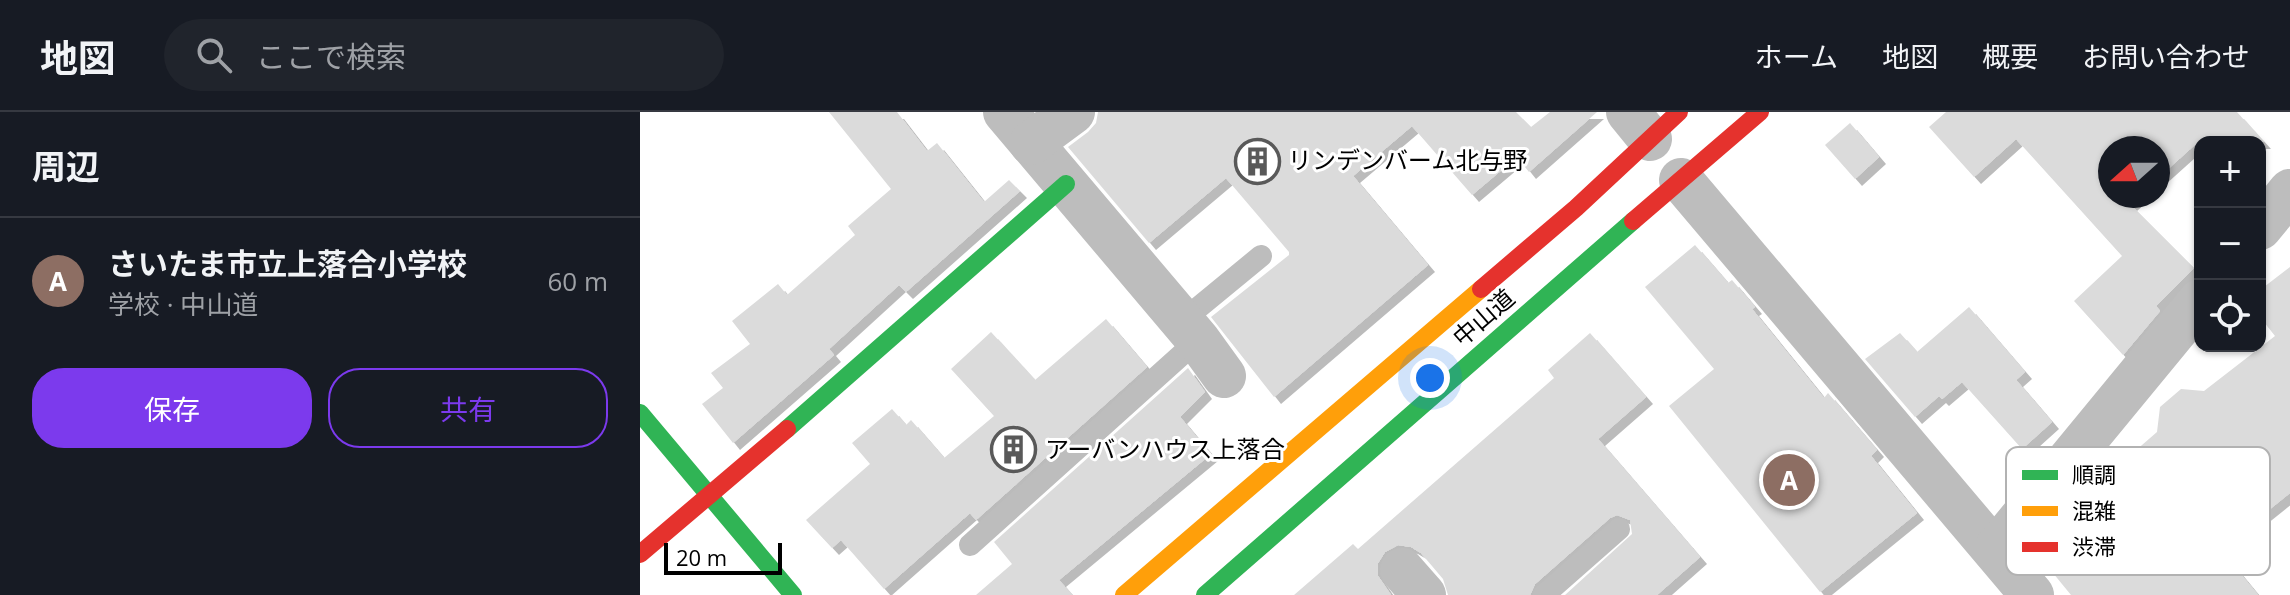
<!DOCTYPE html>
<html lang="ja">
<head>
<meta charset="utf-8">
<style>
  :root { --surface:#171b24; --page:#20242c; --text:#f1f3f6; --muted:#9ea1a6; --line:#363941; --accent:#7c3aed }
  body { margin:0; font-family:"Open Sans","Noto Sans JP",sans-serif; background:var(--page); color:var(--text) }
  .controls { position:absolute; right:24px; top:24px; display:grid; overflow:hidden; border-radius:16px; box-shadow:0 2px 6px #0004 }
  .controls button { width:72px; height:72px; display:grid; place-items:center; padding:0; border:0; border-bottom:2px solid var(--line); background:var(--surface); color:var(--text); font:40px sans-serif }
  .compass { position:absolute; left:1458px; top:24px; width:72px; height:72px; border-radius:50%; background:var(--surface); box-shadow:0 2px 6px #0004; rotate:249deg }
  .scale { position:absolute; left:24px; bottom:20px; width:118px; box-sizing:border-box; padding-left:8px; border:4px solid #000; border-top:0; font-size:22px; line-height:28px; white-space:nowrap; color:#000; -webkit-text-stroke:6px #fff; paint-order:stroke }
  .you { position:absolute; left:790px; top:266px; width:28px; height:28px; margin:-20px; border:6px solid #fff; border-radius:50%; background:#1a73e8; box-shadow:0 0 0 12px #1a73e833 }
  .badge { display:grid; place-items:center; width:52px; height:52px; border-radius:50%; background:var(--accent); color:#fff; font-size:26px; font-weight:700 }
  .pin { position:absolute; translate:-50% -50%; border:4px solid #fff; box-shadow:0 2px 8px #0006 }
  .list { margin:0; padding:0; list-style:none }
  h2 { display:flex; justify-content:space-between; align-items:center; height:104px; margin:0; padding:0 32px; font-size:34px }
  h2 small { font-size:26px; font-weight:400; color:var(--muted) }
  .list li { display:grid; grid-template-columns:52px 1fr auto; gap:24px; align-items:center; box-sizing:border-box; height:128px; padding:0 32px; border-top:2px solid var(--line) }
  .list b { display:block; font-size:30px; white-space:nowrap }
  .list p { margin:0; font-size:26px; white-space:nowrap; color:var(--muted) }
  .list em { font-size:26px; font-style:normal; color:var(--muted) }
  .actions { display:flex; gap:16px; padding:24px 32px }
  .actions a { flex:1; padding:18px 0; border:2px solid var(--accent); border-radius:32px; text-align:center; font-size:28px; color:var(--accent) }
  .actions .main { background:var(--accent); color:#fff }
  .icon { flex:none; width:44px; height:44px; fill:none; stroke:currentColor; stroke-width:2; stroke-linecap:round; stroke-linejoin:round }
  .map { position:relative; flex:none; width:1650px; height:483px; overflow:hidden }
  header { display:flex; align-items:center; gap:48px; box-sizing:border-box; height:112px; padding:0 40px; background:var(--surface); border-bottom:2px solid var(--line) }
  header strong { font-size:38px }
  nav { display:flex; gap:44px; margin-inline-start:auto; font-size:28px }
  .search { width:560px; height:72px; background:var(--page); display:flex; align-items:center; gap:20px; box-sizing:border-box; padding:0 28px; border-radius:44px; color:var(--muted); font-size:30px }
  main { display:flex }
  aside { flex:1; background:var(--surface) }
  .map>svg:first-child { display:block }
  .building { fill:#dbdbdb; filter:url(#shadow) }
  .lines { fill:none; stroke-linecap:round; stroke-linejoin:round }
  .lane { stroke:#bdbdbd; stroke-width:22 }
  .street { stroke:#bdbdbd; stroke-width:44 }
  .fast { stroke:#30b455; stroke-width:18 }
  .slow { stroke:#ff9f0a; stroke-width:18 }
  .jam { stroke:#e5322d; stroke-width:18 }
  .labels { text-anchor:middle; stroke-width:6; stroke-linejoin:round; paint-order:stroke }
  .poi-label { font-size:24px; fill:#000; stroke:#fff; text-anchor:start }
  .street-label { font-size:24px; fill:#000; stroke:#fff }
  .key { fill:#fff; stroke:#b2b2b2; stroke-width:2 }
  .key-label { font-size:22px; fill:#000 }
</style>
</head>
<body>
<header>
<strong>地図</strong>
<div class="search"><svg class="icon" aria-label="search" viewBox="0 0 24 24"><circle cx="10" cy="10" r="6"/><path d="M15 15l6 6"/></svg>ここで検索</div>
<nav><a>ホーム</a><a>地図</a><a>概要</a><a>お問い合わせ</a></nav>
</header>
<main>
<aside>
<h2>周辺<small></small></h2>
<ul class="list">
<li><span class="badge" style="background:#8d6e63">A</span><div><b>さいたま市立上落合小学校</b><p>学校 · 中山道</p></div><em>60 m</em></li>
</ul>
<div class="actions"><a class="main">保存</a><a>共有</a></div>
</aside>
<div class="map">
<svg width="1650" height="483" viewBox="0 0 1650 483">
  <defs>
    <filter id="shadow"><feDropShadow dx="7" dy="7" stdDeviation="0" flood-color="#0004"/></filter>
  </defs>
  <rect width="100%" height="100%" fill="#fff"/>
  <g class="building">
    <path d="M189,0H257L287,39L297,31L344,90L369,68L380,79L266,180L259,173L189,237L194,243L93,331L62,292L83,276L71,261L110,232L92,209L138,172L147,183L215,123L208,114L251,77Z"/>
    <path d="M458,0H876L891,15L910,0H957L889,60L877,45L832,83L772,14L713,64L788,153L634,285L571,205L649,143V140L586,66L509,131L428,35L448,20L456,11Z"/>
    <path d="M1306,0H1597L1624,30H1558L1518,66V36H1470V84H1499L1490,92L1554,156L1516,194L1520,199L1483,243L1434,189L1482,144L1376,27L1334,65L1289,15Z"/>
    <path d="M1210,11L1239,45L1215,67L1185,33Z"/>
    <path d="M1055,133L1088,171L1092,168L1115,195L1112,197L1184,286L1188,281L1237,338L1231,344L1277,401L1180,480L1029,294L1074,257L1005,175Z"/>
    <path d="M1650,155V381L1580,437L1618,483H1431L1399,444L1445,404L1437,396L1468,370L1464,366L1517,320L1520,295L1541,277L1564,279L1635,224L1620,205V178Z"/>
    <path d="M1329,195L1385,260L1376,268L1412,310L1382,337L1322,270L1302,287L1299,284L1275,305L1225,247L1260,221L1277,240Z"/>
    <path d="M466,207L507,255L336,408L330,401L244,477L201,428L192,436L166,408L230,352L212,331L252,297L266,313L271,308L304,346L354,304L311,257L351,220L395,268Z"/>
    <path d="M950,221L1006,285L958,327L1060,445L1017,483H925L992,422L990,408L977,403L970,406L895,472L890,483H808L803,467L781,441L771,435L758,433L745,440L738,451V464L751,483H654L713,432L718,437L914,266L908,258Z"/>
    <path d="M548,256L565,280L540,305L571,342L419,468L432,483H336L372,452L354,430Z"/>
  </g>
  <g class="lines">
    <g class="lane">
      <path d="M542,209L621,144"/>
      <path d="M330,433L558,228"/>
      <path d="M904,483L979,417"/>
    </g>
    <g class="street">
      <path d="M365,0L558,228L584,264"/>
      <path d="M988,0L1010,27"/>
      <path d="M391,31L433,0"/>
      <path d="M1041,68L1392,483"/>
      <path d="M1620,116L1650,79"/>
      <path d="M1355,438L1560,189"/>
      <path d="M762,458L784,483"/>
    </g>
    <g class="fast">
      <path d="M0,301L153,483"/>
      <path d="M147,317L426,72"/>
      <path d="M565,483L993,109"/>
    </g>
    <path class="slow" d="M484,483L841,177"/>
    <g class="jam">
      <path d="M993,109L1120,0"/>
      <path d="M841,177L936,96L1039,0"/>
      <path d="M0,442L147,317"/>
    </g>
  </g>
  <defs>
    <symbol id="building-ring" viewBox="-11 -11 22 22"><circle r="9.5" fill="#fff" stroke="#595959" stroke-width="1.5"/><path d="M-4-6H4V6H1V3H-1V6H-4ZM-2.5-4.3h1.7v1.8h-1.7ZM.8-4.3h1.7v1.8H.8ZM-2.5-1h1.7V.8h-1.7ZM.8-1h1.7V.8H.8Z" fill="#595959"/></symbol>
  </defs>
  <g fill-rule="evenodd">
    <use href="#building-ring" x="592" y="24" width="51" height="51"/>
    <use href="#building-ring" x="348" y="312" width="51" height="51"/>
  </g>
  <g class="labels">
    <g class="poi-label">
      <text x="648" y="57">リンデンバーム北与野</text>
      <text x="405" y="346">アーバンハウス上落合</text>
    </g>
    <g class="street-label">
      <text transform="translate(844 206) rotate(-41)" y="8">中山道</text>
    </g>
  </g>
  <rect x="1366" y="335" width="264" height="128" rx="12" class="key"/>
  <rect x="1382" y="358" width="36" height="10" fill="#30b455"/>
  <rect x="1382" y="394" width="36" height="10" fill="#ff9f0a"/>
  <rect x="1382" y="430" width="36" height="10" fill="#e5322d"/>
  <g class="key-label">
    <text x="1432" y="371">順調</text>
    <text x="1432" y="407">混雑</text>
    <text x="1432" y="443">渋滞</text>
  </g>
</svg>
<div class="controls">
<button>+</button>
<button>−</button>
<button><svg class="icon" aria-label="locate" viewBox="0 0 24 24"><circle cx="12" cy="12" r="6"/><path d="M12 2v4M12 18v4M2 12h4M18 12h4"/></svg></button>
</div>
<svg class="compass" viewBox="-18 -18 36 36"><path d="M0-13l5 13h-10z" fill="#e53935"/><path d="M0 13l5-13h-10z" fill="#9ea1a6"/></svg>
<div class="scale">20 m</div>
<div class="you"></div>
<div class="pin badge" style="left:1149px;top:368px;background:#8d6e63">A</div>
</div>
</main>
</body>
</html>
